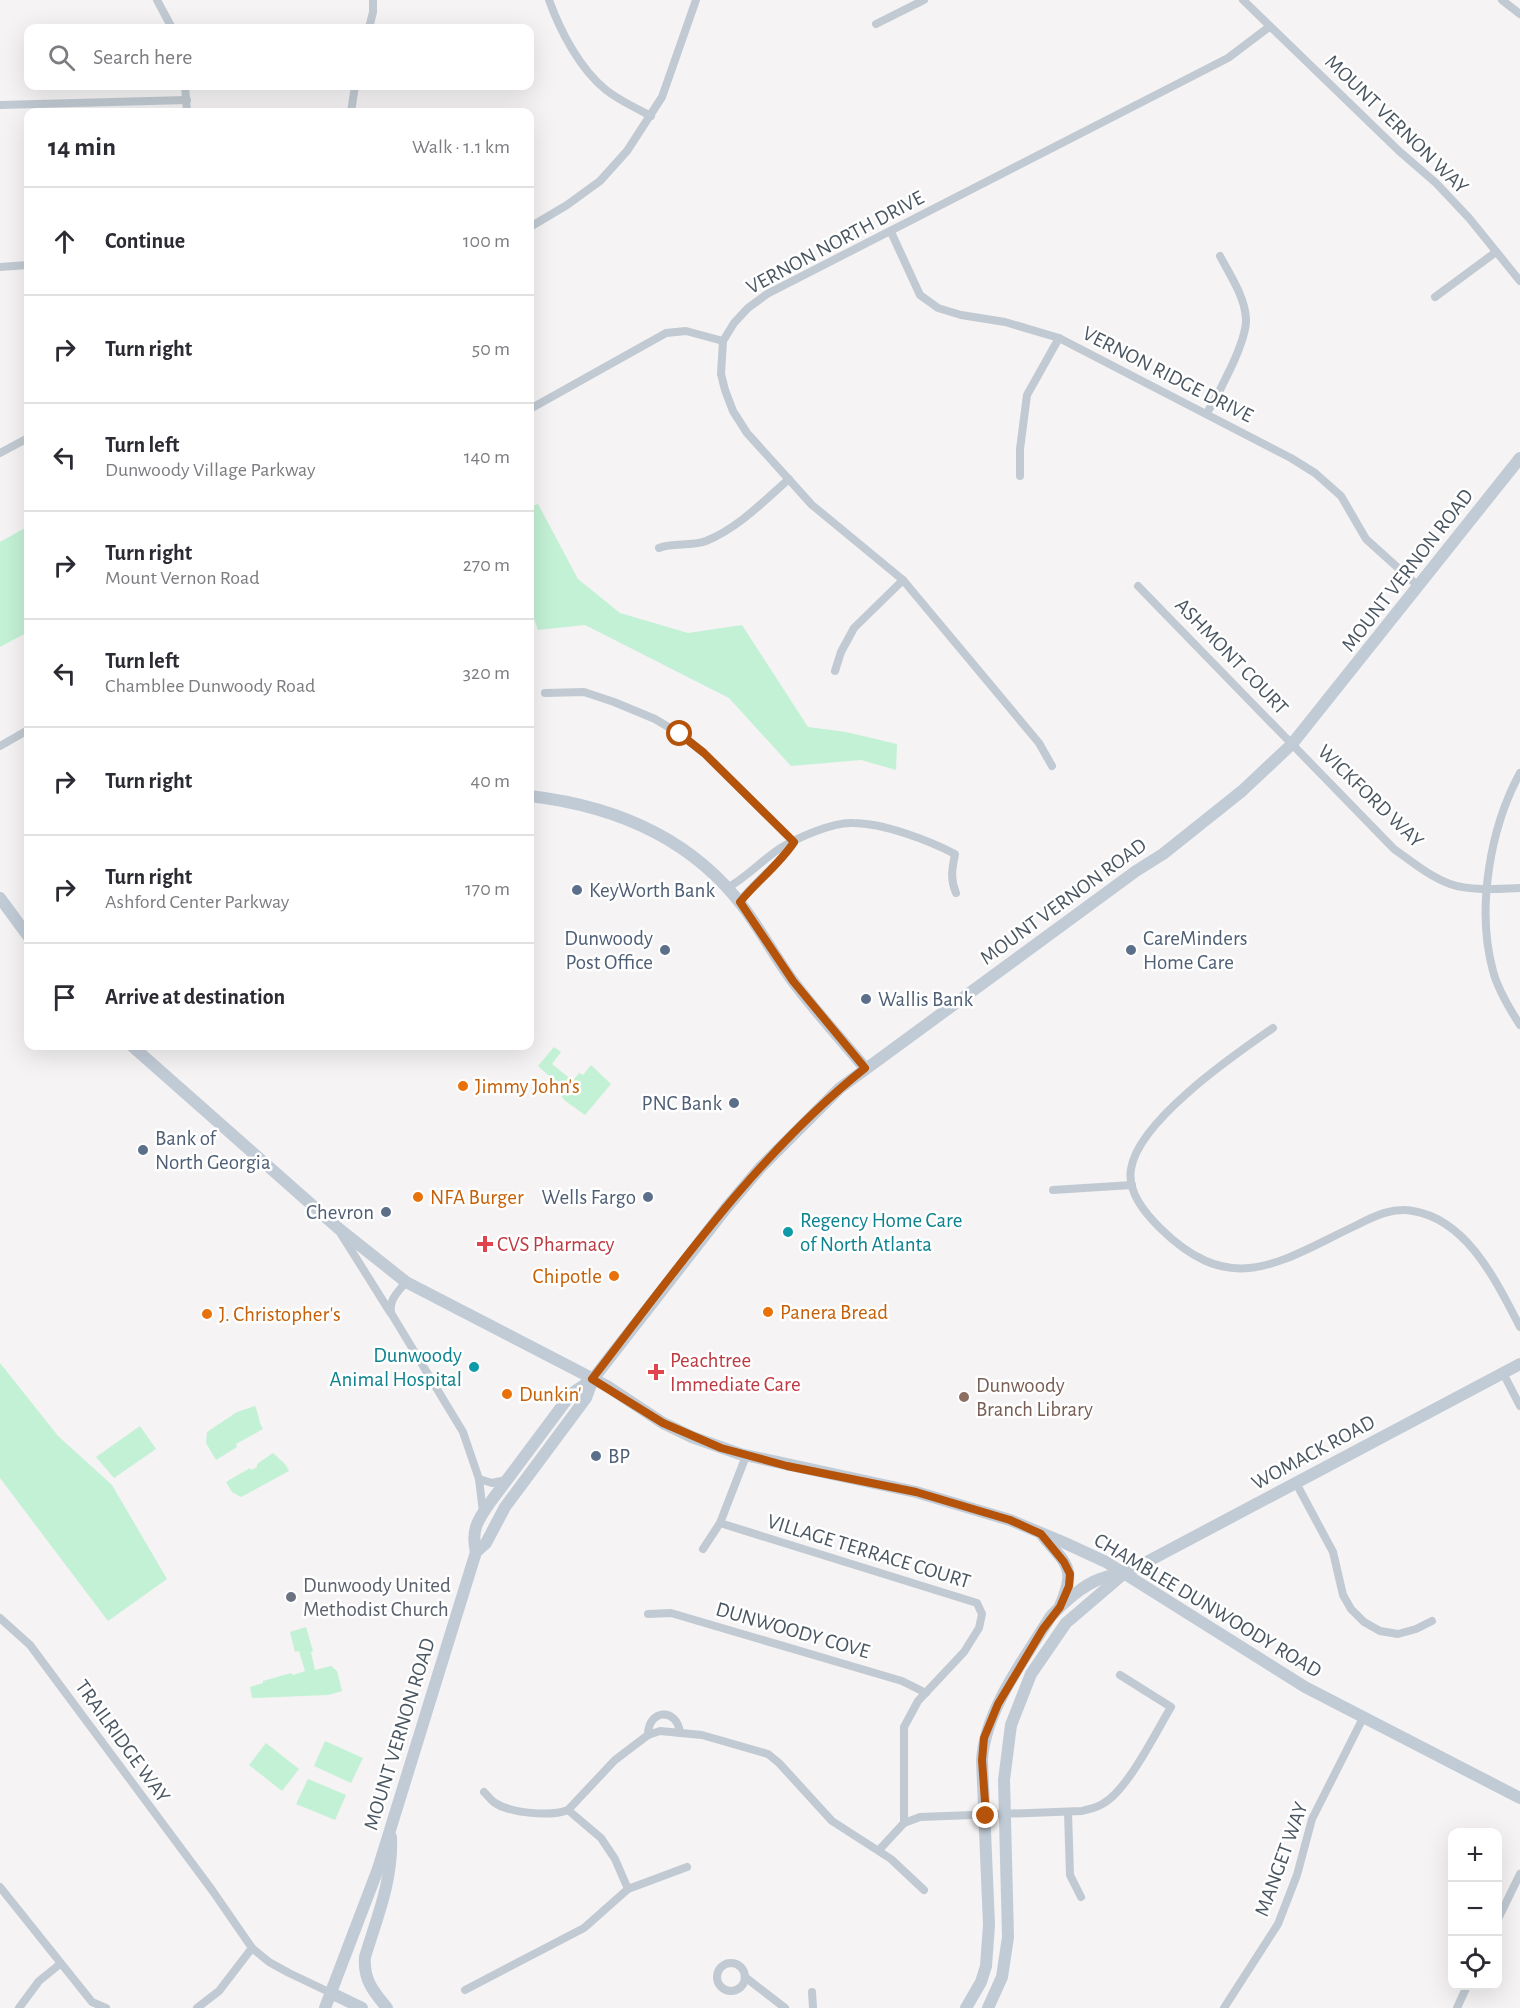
<!DOCTYPE html>
<html lang="en">
<head>
<meta charset="utf-8">
<style>
  :root { --surface:#fff; --page:#f7f7f7; --text:#2b2b33; --muted:#7c7c81; --line:#e1e1e2 }
  body { margin:0; font-family:"Alegreya Sans",sans-serif; background:var(--page); color:var(--text) }
  .controls { position:absolute; right:18px; bottom:18px; display:grid; overflow:hidden; border-radius:12px; box-shadow:0 6px 24px #0002 }
  .controls button { width:54px; height:54px; display:grid; place-items:center; padding:0; border:0; border-bottom:2px solid var(--line); background:var(--surface); color:var(--text); font:30px sans-serif }
  .stop { position:absolute; width:18px; height:18px; margin:-14px; border:4px solid #b45309; border-radius:50%; background:#fff }
  .stop.end { background:#b45309; border-color:#fff; box-shadow:0 2px 6px #0008 }
  .list { margin:0; padding:0; list-style:none }
  h2 { display:flex; justify-content:space-between; align-items:center; height:78px; margin:0; padding:0 24px; font-size:26px }
  h2 small { font-size:20px; font-weight:400; color:var(--muted) }
  .list li { display:grid; grid-template-columns:39px 1fr auto; gap:18px; align-items:center; box-sizing:border-box; height:108px; padding:0 24px; border-top:2px solid var(--line) }
  .list b { display:block; font-size:22px; white-space:nowrap }
  .list p { margin:0; font-size:20px; white-space:nowrap; color:var(--muted) }
  .list em { font-size:20px; font-style:normal; color:var(--muted) }
  .icon { flex:none; width:33px; height:33px; fill:none; stroke:currentColor; stroke-width:2; stroke-linecap:round; stroke-linejoin:round }
  .map { position:relative; flex:none; width:1520px; height:2008px; overflow:hidden }
  .search { position:absolute; background:var(--surface); box-shadow:0 6px 24px #0002; left:24px; top:24px; width:510px; height:66px; display:flex; align-items:center; gap:15px; box-sizing:border-box; padding:0 21px; border-radius:12px; color:var(--muted); font-size:22px }
  .panel { position:absolute; background:var(--surface); box-shadow:0 6px 24px #0002; left:24px; top:108px; width:510px; height:942px; border-radius:12px }
  .map>svg:first-child { display:block }
  .green { fill:#c3f1d5 }
  .lines { fill:none; stroke-linecap:round; stroke-linejoin:round }
  .street { stroke:#c1cad2; stroke-width:8 }
  .secondary { stroke:#c1cbd6; stroke-width:12 }
  .route { stroke:#b45309; stroke-width:8 }
  .service-dot { fill:#5c6f8a; stroke:#fff; stroke-width:2 }
  .food-dot { fill:#e8710a; stroke:#fff; stroke-width:2 }
  .culture-dot { fill:#0f9aa8; stroke:#fff; stroke-width:2 }
  .health-dot { fill:#e0444e; stroke:#fff; stroke-width:2 }
  .education-dot { fill:#8d6e63; stroke:#fff; stroke-width:2 }
  .worship-dot { fill:#6b7280; stroke:#fff; stroke-width:2 }
  .labels { text-anchor:middle; stroke-width:5; stroke-linejoin:round; paint-order:stroke }
  .street-label { font-size:21px; fill:#4a5661; stroke:#fff }
  .service-label { font-size:21px; fill:#4e5e75; stroke:#fff; text-anchor:start }
  .food-label { font-size:21px; fill:#c56008; stroke:#fff; text-anchor:start }
  .culture-label { font-size:21px; fill:#0d838f; stroke:#fff; text-anchor:start }
  .health-label { font-size:21px; fill:#be3a42; stroke:#fff; text-anchor:start }
  .education-label { font-size:21px; fill:#785e54; stroke:#fff; text-anchor:start }
  .worship-label { font-size:21px; fill:#5b616d; stroke:#fff; text-anchor:start }
</style>
</head>
<body>
<div class="map">
<svg width="1520" height="2008" viewBox="0 0 1520 2008">
  <rect width="100%" height="100%" fill="#f5f3f3"/>
  <g class="green">
    <path d="M538,504L578,579L620,613L688,633L742,625L808,727L846,732L897,744L896,770L861,760L791,766L729,698L585,625L538,630L530,607V507Z"/>
    <path d="M25,528H28V632L0,647V542Z"/>
    <path d="M554,1047L561,1052L552,1064L573,1081L579,1073L583,1075L591,1065L611,1084L585,1115L564,1100L561,1095L565,1090L538,1066Z"/>
    <path d="M0,1363L58,1436L112,1485L167,1579L108,1621L0,1478Z"/>
    <path d="M255,1406C259,1414 258,1421 263,1429L236,1444L237,1447L216,1460L206,1443L207,1432L237,1412Z"/>
    <path d="M140,1426L156,1449L114,1478L96,1457Z"/>
    <path d="M273,1453L285,1464L289,1471L241,1497L232,1492L226,1482L250,1468L251,1470L257,1467V1464Z"/>
    <path d="M306,1627L313,1651L311,1652L315,1670L331,1666L337,1671L342,1691L328,1695L252,1698L250,1687L263,1683V1681L291,1673L293,1675L305,1671L299,1651L295,1652L290,1632Z"/>
    <path d="M325,1741L363,1758L351,1783L314,1766Z"/>
    <path d="M266,1743L299,1769L282,1791L249,1765Z"/>
    <path d="M308,1779L346,1795L335,1820L296,1804Z"/>
  </g>
  <g class="lines">
    <g class="street">
      <path d="M157,0L172,28"/>
      <path d="M549,0C560,31 580,69 606,90C620,101 636,108 651,116"/>
      <path d="M1243,0L1399,151L1436,183L1469,218L1520,281"/>
      <path d="M1502,0L1520,14"/>
      <path d="M876,24L924,0"/>
      <path d="M369,28L373,12V0"/>
      <path d="M185,86L187,112"/>
      <path d="M0,105L187,100"/>
      <path d="M351,112L355,86"/>
      <path d="M530,227L567,205L600,181L627,151L662,97L696,0"/>
      <path d="M891,232L920,295L938,308L961,315L1005,322L1059,338L1291,458L1315,473L1341,496L1366,539L1418,586"/>
      <path d="M0,267L28,265"/>
      <path d="M1435,297L1496,252"/>
      <path d="M530,409L666,333L686,331L723,341"/>
      <path d="M1207,413C1219,393 1247,341 1246,319C1245,297 1230,275 1220,256"/>
      <path d="M0,453L28,438"/>
      <path d="M1020,476V449L1027,395L1059,338"/>
      <path d="M659,548C673,542 690,547 706,541C738,528 764,501 789,479"/>
      <path d="M1138,586L1394,849C1411,861 1430,877 1450,884C1469,891 1499,889 1520,888"/>
      <path d="M835,671L841,652L854,628L903,580"/>
      <path d="M545,693L584,692L614,702L655,719L680,734L704,753L794,842"/>
      <path d="M0,746L28,730"/>
      <path d="M1052,766L1039,743L903,580L812,505L747,433L733,411L725,390L721,374L723,341L734,323L748,308L767,294L1228,58L1269,27"/>
      <path d="M1520,773C1490,828 1476,909 1493,971C1498,990 1509,1008 1520,1025"/>
      <path d="M727,888C747,877 761,861 779,849C797,838 832,822 853,823C883,823 928,840 955,854C952,869 950,879 956,893"/>
      <path d="M739,902C756,881 778,865 794,843"/>
      <path d="M1273,1028C1234,1055 1138,1121 1131,1169C1127,1192 1145,1213 1160,1228C1233,1300 1280,1261 1357,1225C1374,1216 1393,1207 1413,1211C1468,1220 1497,1283 1520,1327"/>
      <path d="M1053,1190L1132,1185"/>
      <path d="M341,1234L390,1312"/>
      <path d="M406,1282C398,1292 389,1299 391,1313L463,1432L479,1479L483,1512"/>
      <path d="M1503,1373L1520,1406"/>
      <path d="M479,1479L492,1483L506,1480"/>
      <path d="M1296,1483L1333,1552L1343,1595L1351,1609L1364,1622L1380,1631L1398,1634L1416,1629L1432,1621"/>
      <path d="M720,1523L977,1603L982,1614L979,1628L964,1652L918,1701L904,1727V1823"/>
      <path d="M703,1549L720,1523L746,1456"/>
      <path d="M648,1614L671,1613L902,1681L926,1693"/>
      <path d="M0,1618L30,1645L212,1890L252,1948L269,1962L289,1973L331,1993"/>
      <path d="M648,1735C648,1709 677,1707 680,1733"/>
      <path d="M484,1792C488,1796 491,1800 495,1803C511,1813 550,1817 568,1810L615,1760L648,1735L660,1731L702,1735L768,1754L779,1763L832,1821L891,1859L924,1890"/>
      <path d="M568,1810L601,1838L615,1859L628,1889"/>
      <path d="M1068,1812L1070,1875L1081,1897"/>
      <path d="M879,1850L904,1823L920,1817L1082,1811C1089,1809 1097,1808 1104,1803C1128,1789 1156,1732 1171,1707L1120,1675"/>
      <path d="M0,1887L92,2002L106,2008"/>
      <path d="M1498,1919L1520,1874"/>
      <circle cx="731" cy="1977" r="14"/>
      <path d="M745,1977L785,2008"/>
      <path d="M465,1990L584,1928L628,1889L687,1867"/>
      <path d="M812,1992L813,2008"/>
      <path d="M19,2008L39,1981L60,1964"/>
      <path d="M197,2008L219,1991L252,1948"/>
      <path d="M1224,2008L1278,1924L1297,1875L1312,1819L1363,1718"/>
      <path d="M1457,2008L1467,1986"/>
    </g>
    <g class="secondary">
      <path d="M530,796C615,806 691,837 744,908C762,932 775,957 792,980C815,1011 841,1039 865,1068"/>
      <path d="M0,898L28,936"/>
      <path d="M132,1046L338,1228L406,1282L607,1386L663,1423L692,1437L740,1454L916,1492L1010,1520L1065,1543L1106,1562L1305,1687L1520,1798"/>
      <path d="M1042,1535C1067,1566 1077,1566 1060,1606"/>
      <path d="M476,1552C471,1531 477,1521 489,1504L571,1394L593,1379"/>
      <path d="M331,1993L362,2008"/>
      <path d="M325,2008L378,1869L476,1552L486,1543L505,1507L586,1398L593,1379L727,1207L761,1167L840,1088L1136,871L1163,854L1242,791L1292,744L1520,458"/>
      <path d="M387,2008C374,1992 363,1980 365,1957C377,1917 393,1880 391,1837"/>
      <path d="M966,2008L981,1982L986,1966L989,1925L982,1760C985,1710 1025,1658 1051,1616C1063,1603 1083,1585 1100,1579C1115,1574 1126,1572 1141,1565L1520,1364"/>
      <path d="M988,2008L1002,1977L1008,1937L1004,1780L1011,1725L1031,1674L1066,1623L1121,1576"/>
    </g>
  </g>
  <g class="lines">
    <path class="route" d="M680,734L704,753L794,842C779,865 757,881 740,902L793,981L865,1068C757,1154 676,1270 592,1379L663,1423L721,1448L787,1466L916,1492L1010,1520L1041,1534L1064,1562L1070,1574L1069,1586L1060,1607L1043,1629L998,1704L984,1738L982,1760L986,1816"/>
  </g>
  <g class="service-dot">
    <circle cx="577" cy="890" r="6"/>
    <circle cx="665" cy="950" r="6"/>
    <circle cx="1131" cy="950" r="6"/>
    <circle cx="866" cy="999" r="6"/>
    <circle cx="734" cy="1103" r="6"/>
    <circle cx="143" cy="1150" r="6"/>
    <circle cx="648" cy="1197" r="6"/>
    <circle cx="386" cy="1212" r="6"/>
    <circle cx="596" cy="1456" r="6"/>
  </g>
  <g class="food-dot">
    <circle cx="463" cy="1086" r="6"/>
    <circle cx="418" cy="1197" r="6"/>
    <circle cx="614" cy="1276" r="6"/>
    <circle cx="768" cy="1312" r="6"/>
    <circle cx="207" cy="1314" r="6"/>
    <circle cx="507" cy="1394" r="6"/>
  </g>
  <g class="culture-dot">
    <circle cx="788" cy="1232" r="6"/>
    <circle cx="474" cy="1367" r="6"/>
  </g>
  <g class="health-dot">
    <path d="M482 1235h6v6h6v6h-6v6h-6v-6h-6v-6h6z"/>
    <path d="M653 1363h6v6h6v6h-6v6h-6v-6h-6v-6h6z"/>
  </g>
  <circle class="education-dot" cx="964" cy="1397" r="6"/>
  <circle class="worship-dot" cx="291" cy="1597" r="6"/>
  <g class="labels">
    <g class="street-label">
      <text transform="translate(1397 124) rotate(44)" y="7">MOUNT VERNON WAY</text>
      <text transform="translate(835 242) rotate(-28)" y="7">VERNON NORTH DRIVE</text>
      <text transform="translate(1168 374) rotate(27)" y="7">VERNON RIDGE DRIVE</text>
      <text transform="translate(1407 570) rotate(-52)" y="7">MOUNT VERNON ROAD</text>
      <text transform="translate(1232 656) rotate(46)" y="7">ASHMONT COURT</text>
      <text transform="translate(1371 796) rotate(44)" y="7">WICKFORD WAY</text>
      <text transform="translate(1063 901) rotate(-36)" y="7">MOUNT VERNON ROAD</text>
      <text transform="translate(1313 1452) rotate(-28)" y="7">WOMACK ROAD</text>
      <text transform="translate(869 1551) rotate(17)" y="7">VILLAGE TERRACE COURT</text>
      <text transform="translate(1208 1605) rotate(31)" y="7">CHAMBLEE DUNWOODY ROAD</text>
      <text transform="translate(793 1630) rotate(16)" y="7">DUNWOODY COVE</text>
      <text transform="translate(399 1734) rotate(-73)" y="7">MOUNT VERNON ROAD</text>
      <text transform="translate(123 1741) rotate(54)" y="7">TRAILRIDGE WAY</text>
      <text transform="translate(1281 1859) rotate(-70)" y="7">MANGET WAY</text>
    </g>
    <g class="service-label">
      <text x="589" y="897">KeyWorth Bank</text>
      <text x="653" y="945" text-anchor="end">Dunwoody<tspan x="653" dy="24">Post Office</tspan></text>
      <text x="1143" y="945">CareMinders<tspan x="1143" dy="24">Home Care</tspan></text>
      <text x="878" y="1006">Wallis Bank</text>
      <text x="722" y="1110" text-anchor="end">PNC Bank</text>
      <text x="155" y="1145">Bank of<tspan x="155" dy="24">North Georgia</tspan></text>
      <text x="636" y="1204" text-anchor="end">Wells Fargo</text>
      <text x="374" y="1219" text-anchor="end">Chevron</text>
      <text x="608" y="1463">BP</text>
    </g>
    <g class="food-label">
      <text x="475" y="1093">Jimmy John's</text>
      <text x="430" y="1204">NFA Burger</text>
      <text x="602" y="1283" text-anchor="end">Chipotle</text>
      <text x="780" y="1319">Panera Bread</text>
      <text x="219" y="1321">J. Christopher's</text>
      <text x="519" y="1401">Dunkin'</text>
    </g>
    <g class="culture-label">
      <text x="800" y="1227">Regency Home Care<tspan x="800" dy="24">of North Atlanta</tspan></text>
      <text x="462" y="1362" text-anchor="end">Dunwoody<tspan x="462" dy="24">Animal Hospital</tspan></text>
    </g>
    <g class="health-label">
      <text x="497" y="1251">CVS Pharmacy</text>
      <text x="670" y="1367">Peachtree<tspan x="670" dy="24">Immediate Care</tspan></text>
    </g>
    <g class="education-label">
      <text x="976" y="1392">Dunwoody<tspan x="976" dy="24">Branch Library</tspan></text>
    </g>
    <g class="worship-label">
      <text x="303" y="1592">Dunwoody United<tspan x="303" dy="24">Methodist Church</tspan></text>
    </g>
  </g>
</svg>
<div class="controls">
<button>+</button>
<button>−</button>
<button><svg class="icon" aria-label="locate" viewBox="0 0 24 24"><circle cx="12" cy="12" r="6"/><path d="M12 2v4M12 18v4M2 12h4M18 12h4"/></svg></button>
</div>
<div class="stop" style="left:680px;top:734px"></div>
<div class="stop end" style="left:986px;top:1816px"></div>
<div class="search"><svg class="icon" aria-label="search" viewBox="0 0 24 24"><circle cx="10" cy="10" r="6"/><path d="M15 15l6 6"/></svg>Search here</div>
<section class="panel">
<h2>14 min<small>Walk · 1.1 km</small></h2>
<ul class="list">
<li><svg class="icon" aria-label="ahead" viewBox="0 0 24 24"><path d="M12 20V5M6 11l6-6 6 6"/></svg><div><b>Continue</b></div><em>100 m</em></li>
<li><svg class="icon" aria-label="right" viewBox="0 0 24 24"><path d="M7 20v-9h11M14 6l5 5-5 5"/></svg><div><b>Turn right</b></div><em>50 m</em></li>
<li><svg class="icon" aria-label="left" viewBox="0 0 24 24"><path d="M17 20v-9H6M10 6l-5 5 5 5"/></svg><div><b>Turn left</b><p>Dunwoody Village Parkway</p></div><em>140 m</em></li>
<li><svg class="icon" aria-label="right" viewBox="0 0 24 24"><path d="M7 20v-9h11M14 6l5 5-5 5"/></svg><div><b>Turn right</b><p>Mount Vernon Road</p></div><em>270 m</em></li>
<li><svg class="icon" aria-label="left" viewBox="0 0 24 24"><path d="M17 20v-9H6M10 6l-5 5 5 5"/></svg><div><b>Turn left</b><p>Chamblee Dunwoody Road</p></div><em>320 m</em></li>
<li><svg class="icon" aria-label="right" viewBox="0 0 24 24"><path d="M7 20v-9h11M14 6l5 5-5 5"/></svg><div><b>Turn right</b></div><em>40 m</em></li>
<li><svg class="icon" aria-label="right" viewBox="0 0 24 24"><path d="M7 20v-9h11M14 6l5 5-5 5"/></svg><div><b>Turn right</b><p>Ashford Center Parkway</p></div><em>170 m</em></li>
<li><svg class="icon" aria-label="arrive" viewBox="0 0 24 24"><path d="M6 21V4h12l-3 4 3 4H6"/></svg><div><b>Arrive at destination</b></div></li>
</ul>
</section>
</div>
</body>
</html>
